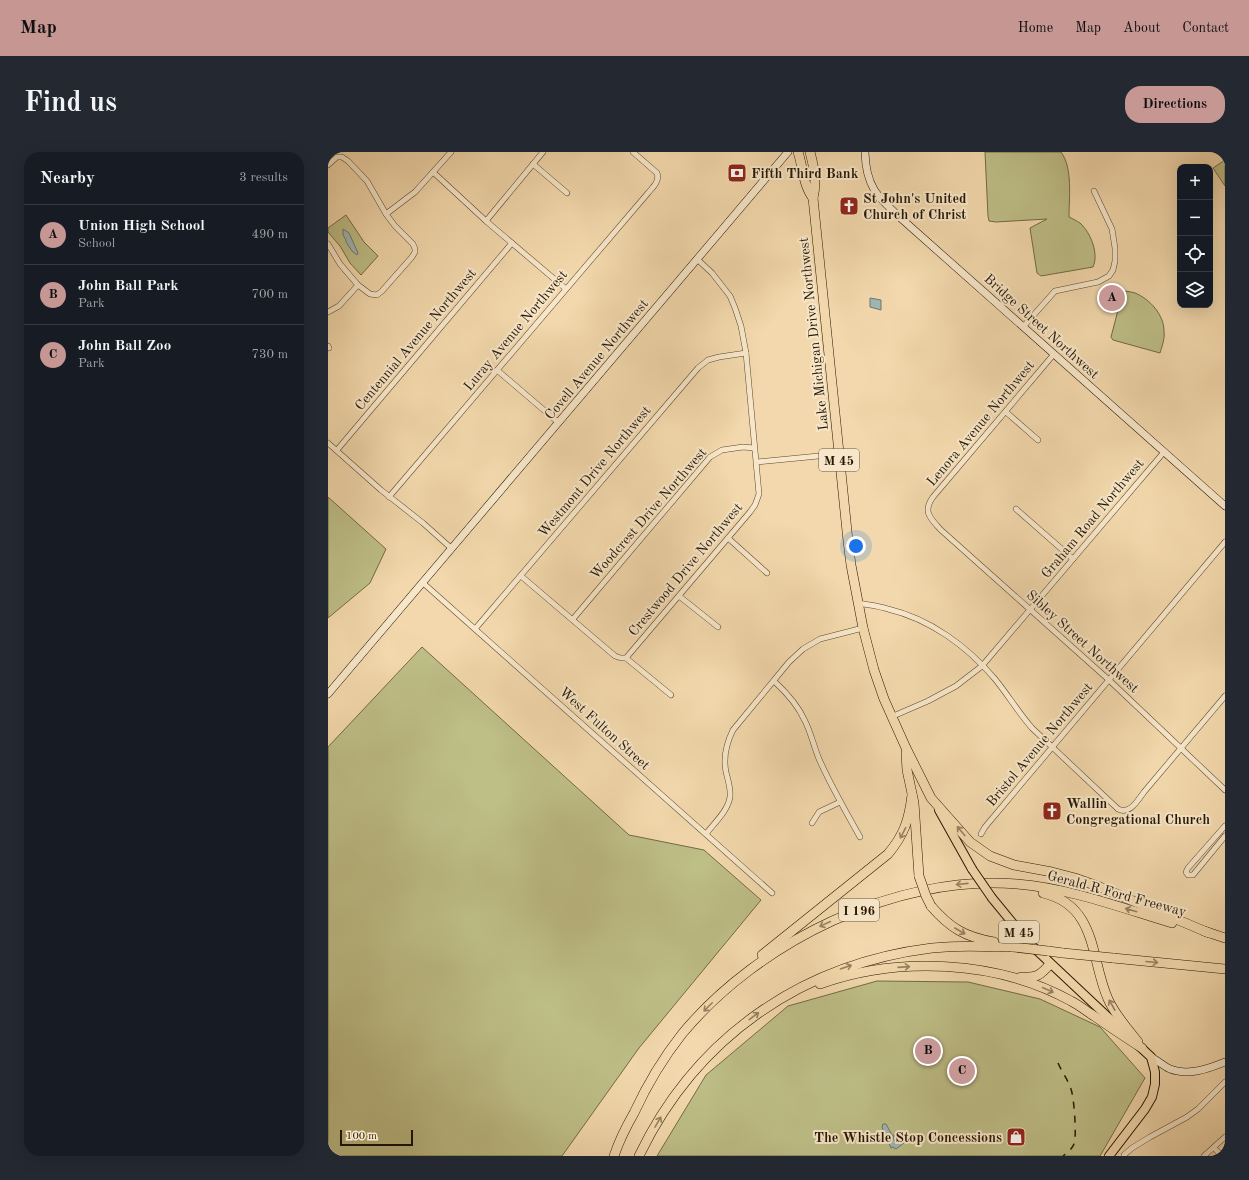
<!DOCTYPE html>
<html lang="en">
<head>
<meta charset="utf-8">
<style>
  :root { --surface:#171b24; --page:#242831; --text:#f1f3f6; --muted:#9ea1a6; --line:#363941; --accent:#c59692 }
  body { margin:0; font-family:"Old Standard TT",serif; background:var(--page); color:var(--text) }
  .controls { position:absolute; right:12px; top:12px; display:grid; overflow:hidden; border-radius:8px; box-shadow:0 4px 16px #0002 }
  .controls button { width:36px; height:36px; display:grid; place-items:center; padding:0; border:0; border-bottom:1px solid var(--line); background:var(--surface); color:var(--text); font:20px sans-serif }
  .scale { position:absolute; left:12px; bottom:10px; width:73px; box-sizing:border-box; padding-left:4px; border:2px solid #251703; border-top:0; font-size:11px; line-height:14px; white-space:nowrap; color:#251703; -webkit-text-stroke:3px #f7e6c9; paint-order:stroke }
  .you { position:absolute; left:528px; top:394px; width:14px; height:14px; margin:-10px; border:3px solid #fff; border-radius:50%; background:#1a73e8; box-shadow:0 0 0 6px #1a73e833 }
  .badge { display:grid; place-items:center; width:26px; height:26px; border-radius:50%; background:var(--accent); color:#111; font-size:13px; font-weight:700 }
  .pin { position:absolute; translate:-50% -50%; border:2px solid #fff; box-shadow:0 1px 4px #0006 }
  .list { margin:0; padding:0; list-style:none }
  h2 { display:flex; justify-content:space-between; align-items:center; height:52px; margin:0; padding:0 16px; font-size:17px }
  h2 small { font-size:13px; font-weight:400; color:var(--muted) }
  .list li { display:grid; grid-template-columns:26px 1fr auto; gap:12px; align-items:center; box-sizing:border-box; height:60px; padding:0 16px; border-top:1px solid var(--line) }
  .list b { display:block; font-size:15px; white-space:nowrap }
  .list p { margin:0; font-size:13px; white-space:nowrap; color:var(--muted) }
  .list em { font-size:13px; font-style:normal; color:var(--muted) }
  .icon { flex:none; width:22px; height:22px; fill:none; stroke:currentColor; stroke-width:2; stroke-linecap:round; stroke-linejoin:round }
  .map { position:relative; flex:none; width:897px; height:1004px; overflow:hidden; border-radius:16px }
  header { display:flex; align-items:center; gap:24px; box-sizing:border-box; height:56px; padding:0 20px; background:var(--accent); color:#111 }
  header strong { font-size:19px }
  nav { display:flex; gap:22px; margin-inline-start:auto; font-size:14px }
  .intro { display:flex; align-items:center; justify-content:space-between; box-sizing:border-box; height:96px; padding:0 24px }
  h1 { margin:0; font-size:28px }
  .button { padding:10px 18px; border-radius:16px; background:var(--accent); color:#111; font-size:14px; font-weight:700 }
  main { display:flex; gap:24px; padding:0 24px }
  aside { flex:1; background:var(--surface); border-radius:16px; box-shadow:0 4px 16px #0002 }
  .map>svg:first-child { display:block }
  .green { fill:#bebe87; stroke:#726a45 }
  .water { fill:#9fb7b4; stroke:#6e776d }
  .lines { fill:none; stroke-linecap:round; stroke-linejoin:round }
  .street-casing { stroke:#58472d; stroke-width:6 }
  .secondary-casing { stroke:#251703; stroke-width:8 }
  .primary-casing { stroke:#251703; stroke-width:10 }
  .highway-casing { stroke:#251703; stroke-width:10 }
  .street { stroke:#f7e6c9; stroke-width:5 }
  .secondary { stroke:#f7e6c9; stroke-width:7 }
  .primary { stroke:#f2d8ac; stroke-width:8 }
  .highway { stroke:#f2d8ac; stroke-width:9 }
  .rail { stroke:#251703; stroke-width:1.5; stroke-dasharray:7 7; stroke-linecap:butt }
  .primary-bridge-casing { stroke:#251703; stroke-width:10; stroke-linecap:butt }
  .highway-bridge-casing { stroke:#251703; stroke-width:10; stroke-linecap:butt }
  .primary-bridge { stroke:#f2d8ac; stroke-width:8 }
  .highway-bridge { stroke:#f2d8ac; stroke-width:9 }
  .oneway { stroke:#968160 }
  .labels { text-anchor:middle; stroke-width:4; stroke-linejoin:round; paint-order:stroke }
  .shield { fill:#f7e6c9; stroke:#64553e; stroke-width:1 }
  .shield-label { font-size:13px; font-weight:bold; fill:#251703 }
  .poi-label { font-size:14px; font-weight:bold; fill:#251703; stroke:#f7e6c9; text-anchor:start }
  .street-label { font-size:14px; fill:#251703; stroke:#f7e6c9 }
</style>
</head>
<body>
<header>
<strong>Map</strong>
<nav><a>Home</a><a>Map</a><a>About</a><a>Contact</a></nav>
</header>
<div class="intro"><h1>Find us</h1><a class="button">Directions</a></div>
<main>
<aside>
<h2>Nearby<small>3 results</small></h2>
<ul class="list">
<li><span class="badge">A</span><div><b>Union High School</b><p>School</p></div><em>490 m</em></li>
<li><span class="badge">B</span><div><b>John Ball Park</b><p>Park</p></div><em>700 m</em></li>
<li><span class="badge">C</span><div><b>John Ball Zoo</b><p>Park</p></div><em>730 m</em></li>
</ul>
</aside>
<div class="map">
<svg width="897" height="1004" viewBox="0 0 897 1004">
  <rect width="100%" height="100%" fill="#f2d8ac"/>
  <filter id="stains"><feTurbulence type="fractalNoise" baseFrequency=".005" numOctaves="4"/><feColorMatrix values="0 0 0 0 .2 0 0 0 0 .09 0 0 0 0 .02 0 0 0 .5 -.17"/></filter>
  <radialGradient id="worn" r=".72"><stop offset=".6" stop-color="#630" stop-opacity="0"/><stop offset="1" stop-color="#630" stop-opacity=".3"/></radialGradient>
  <g class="green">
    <path d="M657,0H733C745,16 741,46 741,65C745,67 749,69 752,71C763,81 771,102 765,115L713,124L709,121L702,76L719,67L668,70L661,69L660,64Z"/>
    <path d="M897,8V34L885,16Z"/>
    <path d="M18,63L36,90L50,104L33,123L22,111L12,94L0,80V76Z"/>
    <path d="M795,139C799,139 803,140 807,141C822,147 836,163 836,179C837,187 834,194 832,201L785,188L783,185Z"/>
    <path d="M0,345L58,397L42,431L0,466Z"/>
    <path d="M94,495L301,683L376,698L433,748L311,896L234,1004H0V595Z"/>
    <path d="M549,829L640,830L712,847L772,875L817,926L772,1004H329L378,923L460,854Z"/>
  </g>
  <g class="water">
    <path d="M15,77L21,81L30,101L29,103L24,99L18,90V88L15,83Z"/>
    <path d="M542,146L553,148V158L542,155Z"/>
    <path d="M555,972H558L564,983H566L565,986L567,990H569C571,987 568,984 570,980L576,988V991L568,997L565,995L563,996L554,975Z"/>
  </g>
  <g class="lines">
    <defs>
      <g id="street">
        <path d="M205,12L239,41"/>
        <path d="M0,13L9,5H14L20,9L39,29L58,62L67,74L85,92L87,97V100L84,105L54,139L49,143L42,142L30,133L11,154L0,160"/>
        <path d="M105,20L158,69L238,137"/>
        <path d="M58,62L87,40L123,0"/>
        <path d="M158,69L215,0"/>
        <path d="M0,92L12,112L30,133"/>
        <path d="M695,175L727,139L770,130L781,124L785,118L787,109V96L784,77L766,39"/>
        <path d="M0,194L1,196"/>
        <path d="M726,202L605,345C594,360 603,367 613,378L781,528L897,638"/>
        <path d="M169,218L231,271"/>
        <path d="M678,260L710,288"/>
        <path d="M0,291L53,338L95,371L123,396"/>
        <path d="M9,298L184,91"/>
        <path d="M429,310L511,302"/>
        <path d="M61,345L320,41C325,35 332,29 329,21L305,0"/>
        <path d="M688,357L745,407"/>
        <path d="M400,386L439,421"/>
        <path d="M193,424L287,504L293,506H298L343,543"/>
        <path d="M94,430L444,741"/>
        <path d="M351,444L390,475"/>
        <path d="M530,451C540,453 551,454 560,457C602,467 639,494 667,527C680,543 690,560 704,576L790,657C802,663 810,648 816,640L897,544"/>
        <path d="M245,467L382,305L394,298L415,295L426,296"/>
        <path d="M147,477L370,216L380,208L391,205L418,201"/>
        <path d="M298,506L422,360L427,353L431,342L418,201L413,174L407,156L402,144L384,121L369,107"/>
        <path d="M446,529C459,541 470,553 477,569C483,581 486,595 491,607C503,634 518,660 532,685"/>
        <path d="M563,565L600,549L628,534L654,514L836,300"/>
        <path d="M484,671L491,660L512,650"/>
        <path d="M897,674L860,716L858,720L860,723H865L897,684"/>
        <path d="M378,682C386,671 400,659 402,645C403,637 400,628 398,620C395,605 398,592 405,578L461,510L475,497L492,487L535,476"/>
        <path d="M653,682L657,675L897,390"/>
        <path d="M886,996L894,1004"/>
        <path d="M796,1003L804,996L822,985L859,965L870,957L897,930"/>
        <path d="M876,1004L897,985"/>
      </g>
      <g id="secondary">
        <path d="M537,0C538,37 551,46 576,69L897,354"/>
        <path d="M0,542L460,0"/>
        <path d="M823,905C830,909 836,914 842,917C860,924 880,917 897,910"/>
      </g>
      <g id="primary">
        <path d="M611,658L644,717"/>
        <path d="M664,746L701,791L799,883"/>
        <path d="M781,1004L817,957L824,945L827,932V920L823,905L809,892"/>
      </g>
      <g id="highway">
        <path d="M470,0C475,15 475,33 485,46"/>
        <path d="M482,0C486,15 489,30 485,46L520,389L523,413L535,476L546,518L556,547L578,596L603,646L642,690L662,704L686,713L724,720L747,726L772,735L881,781"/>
        <path d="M578,601L579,618L586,651L591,724"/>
        <path d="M715,741C770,754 762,807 780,847C787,863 800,877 810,890"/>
        <path d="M603,754C622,776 637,785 666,790"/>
        <path d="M876,779L897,786"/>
        <path d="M720,799L735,801"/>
        <path d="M434,803L560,702C576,683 581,668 584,643"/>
        <path d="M785,806L897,817"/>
        <path d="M693,825C708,826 712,824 722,812"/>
        <path d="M492,832C570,804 669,808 743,849C751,853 758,859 766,864C782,875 798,886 814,896"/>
        <path d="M286,1004C291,989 298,975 306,961C319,933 335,906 354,882C430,790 568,722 689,732C741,736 794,756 844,771"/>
        <path d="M311,1004C368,885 474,812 604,796C625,794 646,794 667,795C673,795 679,794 685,795"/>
      </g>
    </defs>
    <use href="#street" class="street-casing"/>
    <use href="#secondary" class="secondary-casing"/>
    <use href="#primary" class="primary-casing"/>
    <use href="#highway" class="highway-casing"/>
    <use href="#street" class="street"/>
    <use href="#secondary" class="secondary"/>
    <use href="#primary" class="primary"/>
    <use href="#highway" class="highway"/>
    <path class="rail" d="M730,911C734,920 740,928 743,937C746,945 749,984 746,992C744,997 739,1001 735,1004"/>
    <defs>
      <path id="primary-bridge" d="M644,717L664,746"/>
      <g id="highway-bridge">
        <path d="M591,724L598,744L603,754"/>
        <path d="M685,795L720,799"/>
        <path d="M735,801L785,806"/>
      </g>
    </defs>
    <use href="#primary-bridge" class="primary-bridge-casing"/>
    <use href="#highway-bridge" class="highway-bridge-casing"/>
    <use href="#primary-bridge" class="primary-bridge"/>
    <use href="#highway-bridge" class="highway-bridge"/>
  </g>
  <defs><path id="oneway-shaft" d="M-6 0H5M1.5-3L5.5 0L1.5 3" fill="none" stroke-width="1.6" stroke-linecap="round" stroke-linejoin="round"/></defs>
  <g class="oneway">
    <use href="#oneway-shaft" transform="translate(633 679) rotate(-130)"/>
    <use href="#oneway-shaft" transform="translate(575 681) rotate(117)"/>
    <use href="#oneway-shaft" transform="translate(634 732) rotate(174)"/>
    <use href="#oneway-shaft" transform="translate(803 758) rotate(-164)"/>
    <use href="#oneway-shaft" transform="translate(497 772) rotate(155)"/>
    <use href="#oneway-shaft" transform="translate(632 779) rotate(30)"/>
    <use href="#oneway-shaft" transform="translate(824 810) rotate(5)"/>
    <use href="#oneway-shaft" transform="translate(518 815) rotate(-19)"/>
    <use href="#oneway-shaft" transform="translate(576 815) rotate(-4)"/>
    <use href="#oneway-shaft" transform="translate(720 838) rotate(24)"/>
    <use href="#oneway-shaft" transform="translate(784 853) rotate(-119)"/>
    <use href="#oneway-shaft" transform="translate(380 855) rotate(135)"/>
    <use href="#oneway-shaft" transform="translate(426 864) rotate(-37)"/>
    <use href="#oneway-shaft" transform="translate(330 970) rotate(-60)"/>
  </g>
  <defs>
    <symbol id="bank-square" viewBox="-11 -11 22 22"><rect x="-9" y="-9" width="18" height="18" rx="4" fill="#8f2418" stroke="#f7e6c9"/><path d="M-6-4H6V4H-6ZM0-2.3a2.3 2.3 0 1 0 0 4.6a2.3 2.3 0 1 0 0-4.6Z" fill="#fff"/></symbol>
    <symbol id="church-square" viewBox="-11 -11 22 22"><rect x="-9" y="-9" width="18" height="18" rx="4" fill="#8f2418" stroke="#f7e6c9"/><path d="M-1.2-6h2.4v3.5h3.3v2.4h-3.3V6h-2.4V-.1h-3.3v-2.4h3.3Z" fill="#fff"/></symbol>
    <symbol id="shop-square" viewBox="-11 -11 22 22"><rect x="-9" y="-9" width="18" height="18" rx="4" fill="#8f2418" stroke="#f7e6c9"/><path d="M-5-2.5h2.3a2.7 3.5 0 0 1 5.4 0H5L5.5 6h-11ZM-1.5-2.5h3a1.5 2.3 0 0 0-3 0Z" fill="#fff"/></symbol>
  </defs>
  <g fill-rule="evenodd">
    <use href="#bank-square" x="398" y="10" width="22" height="22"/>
    <use href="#church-square" x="510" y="43" width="22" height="22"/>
    <use href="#church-square" x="713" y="648" width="22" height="22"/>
    <use href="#shop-square" x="677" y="974" width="22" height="22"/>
  </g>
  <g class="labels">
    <g class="shield">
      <rect x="491" y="297" width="40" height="22" rx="3"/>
      <rect x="511" y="747" width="40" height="22" rx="3"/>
      <rect x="671" y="769" width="40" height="22" rx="3"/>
    </g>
    <g class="shield-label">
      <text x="511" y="313">M 45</text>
      <text x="531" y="763">I 196</text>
      <text x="691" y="785">M 45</text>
    </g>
    <g class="poi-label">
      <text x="423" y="26">Fifth Third Bank</text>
      <text x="535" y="51">St John's United<tspan x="535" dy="16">Church of Christ</tspan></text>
      <text x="738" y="656">Wallin<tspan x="738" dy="16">Congregational Church</tspan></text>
      <text x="674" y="990" text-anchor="end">The Whistle Stop Concessions</text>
    </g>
    <g class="street-label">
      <text transform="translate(714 174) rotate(42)" y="5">Bridge Street Northwest</text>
      <text transform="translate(187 178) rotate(-50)" y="5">Luray Avenue Northwest</text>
      <text transform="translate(485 182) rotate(-96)" y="5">Lake Michigan Drive Northwest</text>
      <text transform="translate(87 187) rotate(-50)" y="5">Centennial Avenue Northwest</text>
      <text transform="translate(268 207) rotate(-50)" y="5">Covell Avenue Northwest</text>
      <text transform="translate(652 271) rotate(-50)" y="5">Lenora Avenue Northwest</text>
      <text transform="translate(266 319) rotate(-50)" y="5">Westmont Drive Northwest</text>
      <text transform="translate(320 361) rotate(-49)" y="5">Woodcrest Drive Northwest</text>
      <text transform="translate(764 366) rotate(-50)" y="5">Graham Road Northwest</text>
      <text transform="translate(357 417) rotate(-50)" y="5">Crestwood Drive Northwest</text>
      <text transform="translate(755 489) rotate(42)" y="5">Sibley Street Northwest</text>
      <text transform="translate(277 576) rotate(42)" y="5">West Fulton Street</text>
      <text transform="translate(711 592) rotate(-50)" y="5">Bristol Avenue Northwest</text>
      <text transform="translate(789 741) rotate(15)" y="5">Gerald R Ford Freeway</text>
    </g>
  </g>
  <rect width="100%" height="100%" filter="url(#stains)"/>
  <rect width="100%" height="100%" fill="url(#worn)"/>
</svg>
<div class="controls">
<button>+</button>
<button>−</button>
<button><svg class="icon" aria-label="locate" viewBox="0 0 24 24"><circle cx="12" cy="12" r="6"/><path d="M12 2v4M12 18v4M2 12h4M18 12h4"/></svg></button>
<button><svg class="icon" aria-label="layers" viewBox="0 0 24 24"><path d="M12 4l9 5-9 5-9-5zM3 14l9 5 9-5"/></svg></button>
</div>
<div class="scale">100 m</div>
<div class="you"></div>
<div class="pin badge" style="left:784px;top:146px">A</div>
<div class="pin badge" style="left:600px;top:899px">B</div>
<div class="pin badge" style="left:634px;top:919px">C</div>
</div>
</main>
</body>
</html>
